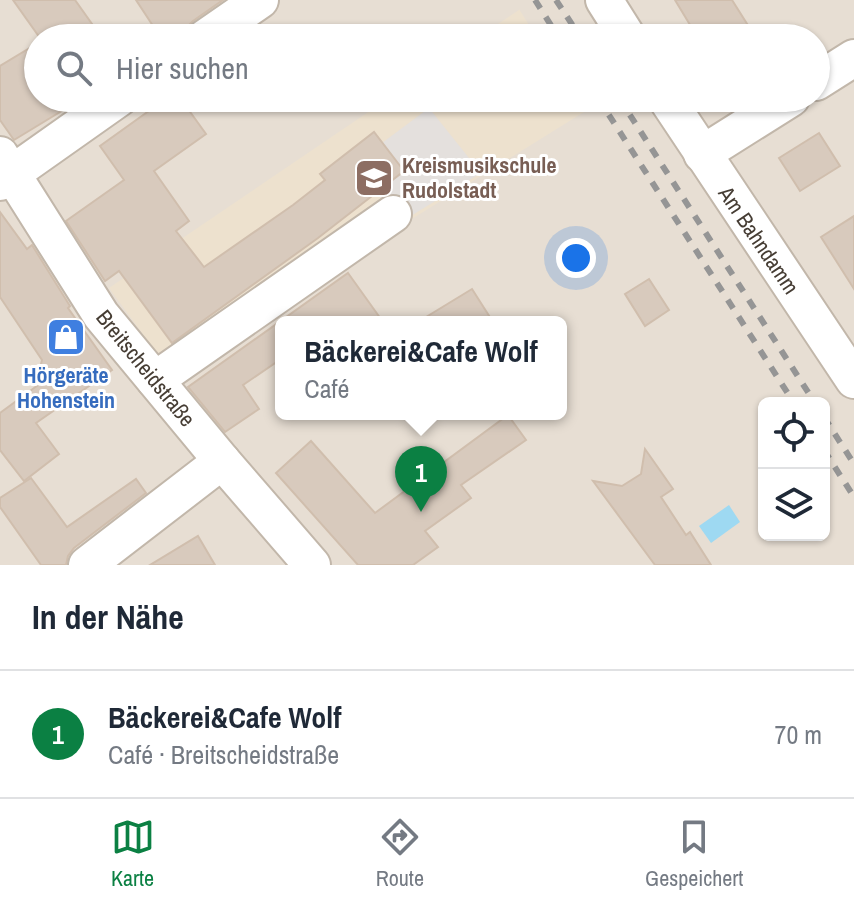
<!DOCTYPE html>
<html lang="de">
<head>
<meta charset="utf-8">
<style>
  :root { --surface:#fff; --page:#f2f2f3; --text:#1f2937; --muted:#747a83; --line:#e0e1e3; --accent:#0b8043 }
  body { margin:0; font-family:"Archivo Narrow",sans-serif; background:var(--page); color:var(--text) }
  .controls { position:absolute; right:24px; bottom:24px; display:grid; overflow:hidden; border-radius:12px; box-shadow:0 2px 6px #0004 }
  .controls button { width:72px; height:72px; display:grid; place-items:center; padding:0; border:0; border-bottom:2px solid var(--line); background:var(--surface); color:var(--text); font:40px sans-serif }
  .you { position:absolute; left:576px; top:258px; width:28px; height:28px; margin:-20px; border:6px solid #fff; border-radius:50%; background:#1a73e8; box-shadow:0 0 0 12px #1a73e833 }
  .badge { display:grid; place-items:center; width:52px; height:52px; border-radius:50%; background:var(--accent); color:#fff; font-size:26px; font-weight:700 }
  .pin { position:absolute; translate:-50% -66px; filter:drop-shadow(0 2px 4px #0008) }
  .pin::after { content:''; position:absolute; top:42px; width:28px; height:24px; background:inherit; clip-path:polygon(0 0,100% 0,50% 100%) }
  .popup { position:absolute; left:275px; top:316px; width:292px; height:104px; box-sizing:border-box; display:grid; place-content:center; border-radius:12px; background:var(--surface); filter:drop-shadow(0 2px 6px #0005); font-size:26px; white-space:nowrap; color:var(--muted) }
  .popup b { font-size:30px; color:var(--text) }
  .popup::after { content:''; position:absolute; left:50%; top:100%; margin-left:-16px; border:16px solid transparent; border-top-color:var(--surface) }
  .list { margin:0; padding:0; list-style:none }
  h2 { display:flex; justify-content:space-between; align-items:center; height:104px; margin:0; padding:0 32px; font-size:34px }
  h2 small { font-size:26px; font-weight:400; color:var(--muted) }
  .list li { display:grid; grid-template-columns:52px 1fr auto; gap:24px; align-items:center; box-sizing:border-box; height:128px; padding:0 32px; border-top:2px solid var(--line) }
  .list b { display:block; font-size:30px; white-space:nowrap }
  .list p { margin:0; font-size:26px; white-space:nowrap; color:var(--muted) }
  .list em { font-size:26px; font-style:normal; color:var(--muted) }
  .icon { flex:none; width:44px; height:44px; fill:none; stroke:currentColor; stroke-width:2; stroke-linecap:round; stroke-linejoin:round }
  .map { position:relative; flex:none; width:854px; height:565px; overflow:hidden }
  .search { position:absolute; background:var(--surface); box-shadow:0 2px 6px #0004; left:24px; right:24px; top:24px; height:88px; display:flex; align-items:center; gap:20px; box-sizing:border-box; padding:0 28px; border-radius:44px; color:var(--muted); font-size:30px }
  .sheet { height:232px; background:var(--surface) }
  nav { display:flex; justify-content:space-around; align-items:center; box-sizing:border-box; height:112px; border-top:2px solid var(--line); background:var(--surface); font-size:22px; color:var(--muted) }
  nav a { display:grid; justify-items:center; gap:4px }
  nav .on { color:var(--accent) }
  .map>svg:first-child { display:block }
  .residential { fill:#e7ded3; fill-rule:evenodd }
  .education { fill:#ede1ce }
  .parking { fill:#e4e0dd }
  .water { fill:#9ed9f2 }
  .building { fill:#d8cabd; stroke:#d0bead; stroke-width:2 }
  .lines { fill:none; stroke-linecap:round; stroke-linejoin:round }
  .minor-casing { stroke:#c2b7aa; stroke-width:40 }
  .minor { stroke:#fff; stroke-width:36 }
  .rail { stroke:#959595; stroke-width:6; stroke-dasharray:10 10; stroke-linecap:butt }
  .labels { text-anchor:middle; stroke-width:6; stroke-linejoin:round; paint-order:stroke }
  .education-label { font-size:22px; font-weight:bold; fill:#785e54; stroke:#fff; text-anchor:start }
  .street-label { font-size:22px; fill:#463d34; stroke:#fff }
  .shop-label { font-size:22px; font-weight:bold; fill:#366cbe; stroke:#fff }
</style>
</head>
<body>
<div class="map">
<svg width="854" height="565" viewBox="0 0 854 565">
  <rect width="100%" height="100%" fill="#f3ede5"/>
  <path class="residential" d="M0,0H854V565H0ZM38,38H816V98H38ZM281,322H561V414H281ZM764,403H824V535H764Z"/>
  <g class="education">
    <path d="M519,9L537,38H477L519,10Z"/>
    <path d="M389,98H575L584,112L370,245L178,375L156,352L109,288Z"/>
  </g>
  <path class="parking" d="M429,108L481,173L401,222L376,192L382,143Z"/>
  <path class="water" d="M729,505L740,522L711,543L699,526Z"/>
  <g class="building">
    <path d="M13,0H75L102,38H40Z"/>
    <path d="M136,0H223L193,21L186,28L185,34L179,38H161Z"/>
    <path d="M675,0H732L756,38H698Z"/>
    <path d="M38,43V98H83L14,140L0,120V66Z"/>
    <path d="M167,98H180L206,134L154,171L189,221L176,231L204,267L293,205L325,180L320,174L374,132L404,171L318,238L172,343L119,271L105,281L66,221L124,180L100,146Z"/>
    <path d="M819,133L840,166L800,191L779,158Z"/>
    <path d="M0,212L27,249L32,245L70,306L68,308L112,370L36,423L59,454L24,481L0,450V413L49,377L41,364L42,360L0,297Z"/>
    <path d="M854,216V289L821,237Z"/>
    <path d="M348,273L383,322H281V359L243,385L259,409L225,432L188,387Z"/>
    <path d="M649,279L669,310L645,326L625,294Z"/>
    <path d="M472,289L493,322H418Z"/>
    <path d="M508,415L526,440L461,485L471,498L425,531L438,547L413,565H358L276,473L311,441L375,513Z"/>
    <path d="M645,449L673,489L661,497L686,535L690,532L711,565H655L593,481L622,486L641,474Z"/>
    <path d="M31,478L67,527L136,479L146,493L74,548L68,556L66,565H41L0,507V498Z"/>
    <path d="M198,536L215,565H150Z"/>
  </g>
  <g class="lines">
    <defs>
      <g id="minor">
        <path d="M604,0L628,38"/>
        <path d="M205,38L260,0"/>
        <path d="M816,82L854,58"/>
        <path d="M666,98L854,380"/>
        <path d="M702,154L791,98"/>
        <path d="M0,155L101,315L222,461L312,565"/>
        <path d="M0,182L119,98"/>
        <path d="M155,380L393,214"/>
        <path d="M87,565L222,461"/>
      </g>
    </defs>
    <use href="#minor" class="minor-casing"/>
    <use href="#minor" class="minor"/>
    <g class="rail">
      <path d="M535,0L559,38"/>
      <path d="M556,0L581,38"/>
      <path d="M598,98L794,403"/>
      <path d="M619,98L815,403"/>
      <path d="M824,417L854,464"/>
      <path d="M824,450L854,497"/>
    </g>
  </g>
  <defs>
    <symbol id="school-square" viewBox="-11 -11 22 22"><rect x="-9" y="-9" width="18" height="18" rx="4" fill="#8d6e63" stroke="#fff"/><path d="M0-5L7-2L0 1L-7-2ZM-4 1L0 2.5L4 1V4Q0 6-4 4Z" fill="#fff"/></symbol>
    <symbol id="shop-square" viewBox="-11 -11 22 22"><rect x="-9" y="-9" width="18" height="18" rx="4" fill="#3f7fe0" stroke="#fff"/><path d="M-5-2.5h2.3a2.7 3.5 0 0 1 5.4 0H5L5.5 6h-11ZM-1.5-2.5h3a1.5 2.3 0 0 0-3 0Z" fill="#fff"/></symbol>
  </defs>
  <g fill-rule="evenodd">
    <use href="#school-square" x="352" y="156" width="44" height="44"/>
    <use href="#shop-square" x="44" y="315" width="44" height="44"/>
  </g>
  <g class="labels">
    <g class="education-label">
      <text x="402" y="173">Kreismusikschule<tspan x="402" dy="25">Rudolstadt</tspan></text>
    </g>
    <g class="street-label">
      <text transform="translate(759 240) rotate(56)" y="8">Am Bahndamm</text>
      <text transform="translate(146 368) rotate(51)" y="8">Breitscheidstraße</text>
    </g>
    <g class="shop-label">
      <text x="66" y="383">Hörgeräte<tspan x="66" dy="25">Hohenstein</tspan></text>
    </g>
  </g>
</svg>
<div class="controls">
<button><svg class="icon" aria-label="locate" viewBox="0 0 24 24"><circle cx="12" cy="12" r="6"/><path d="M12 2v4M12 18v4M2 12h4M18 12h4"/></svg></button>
<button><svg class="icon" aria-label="layers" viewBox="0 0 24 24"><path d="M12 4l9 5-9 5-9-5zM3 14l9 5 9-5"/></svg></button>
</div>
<div class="you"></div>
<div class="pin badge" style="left:421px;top:512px">1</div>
<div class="popup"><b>Bäckerei&amp;Cafe Wolf</b>Café</div>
<div class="search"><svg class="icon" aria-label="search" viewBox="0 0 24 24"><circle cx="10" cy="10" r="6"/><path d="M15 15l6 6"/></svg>Hier suchen</div>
</div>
<section class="sheet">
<h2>In der Nähe<small></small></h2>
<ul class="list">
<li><span class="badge">1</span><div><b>Bäckerei&amp;Cafe Wolf</b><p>Café · Breitscheidstraße</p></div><em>70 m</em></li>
</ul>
</section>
<nav>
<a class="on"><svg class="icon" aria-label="map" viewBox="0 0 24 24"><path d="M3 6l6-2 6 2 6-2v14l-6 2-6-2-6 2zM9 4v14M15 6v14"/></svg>Karte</a>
<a><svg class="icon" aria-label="directions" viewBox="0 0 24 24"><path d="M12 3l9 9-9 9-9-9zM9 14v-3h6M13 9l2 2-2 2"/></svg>Route</a>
<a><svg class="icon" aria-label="saved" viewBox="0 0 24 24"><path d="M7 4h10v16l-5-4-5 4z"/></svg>Gespeichert</a>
</nav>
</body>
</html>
